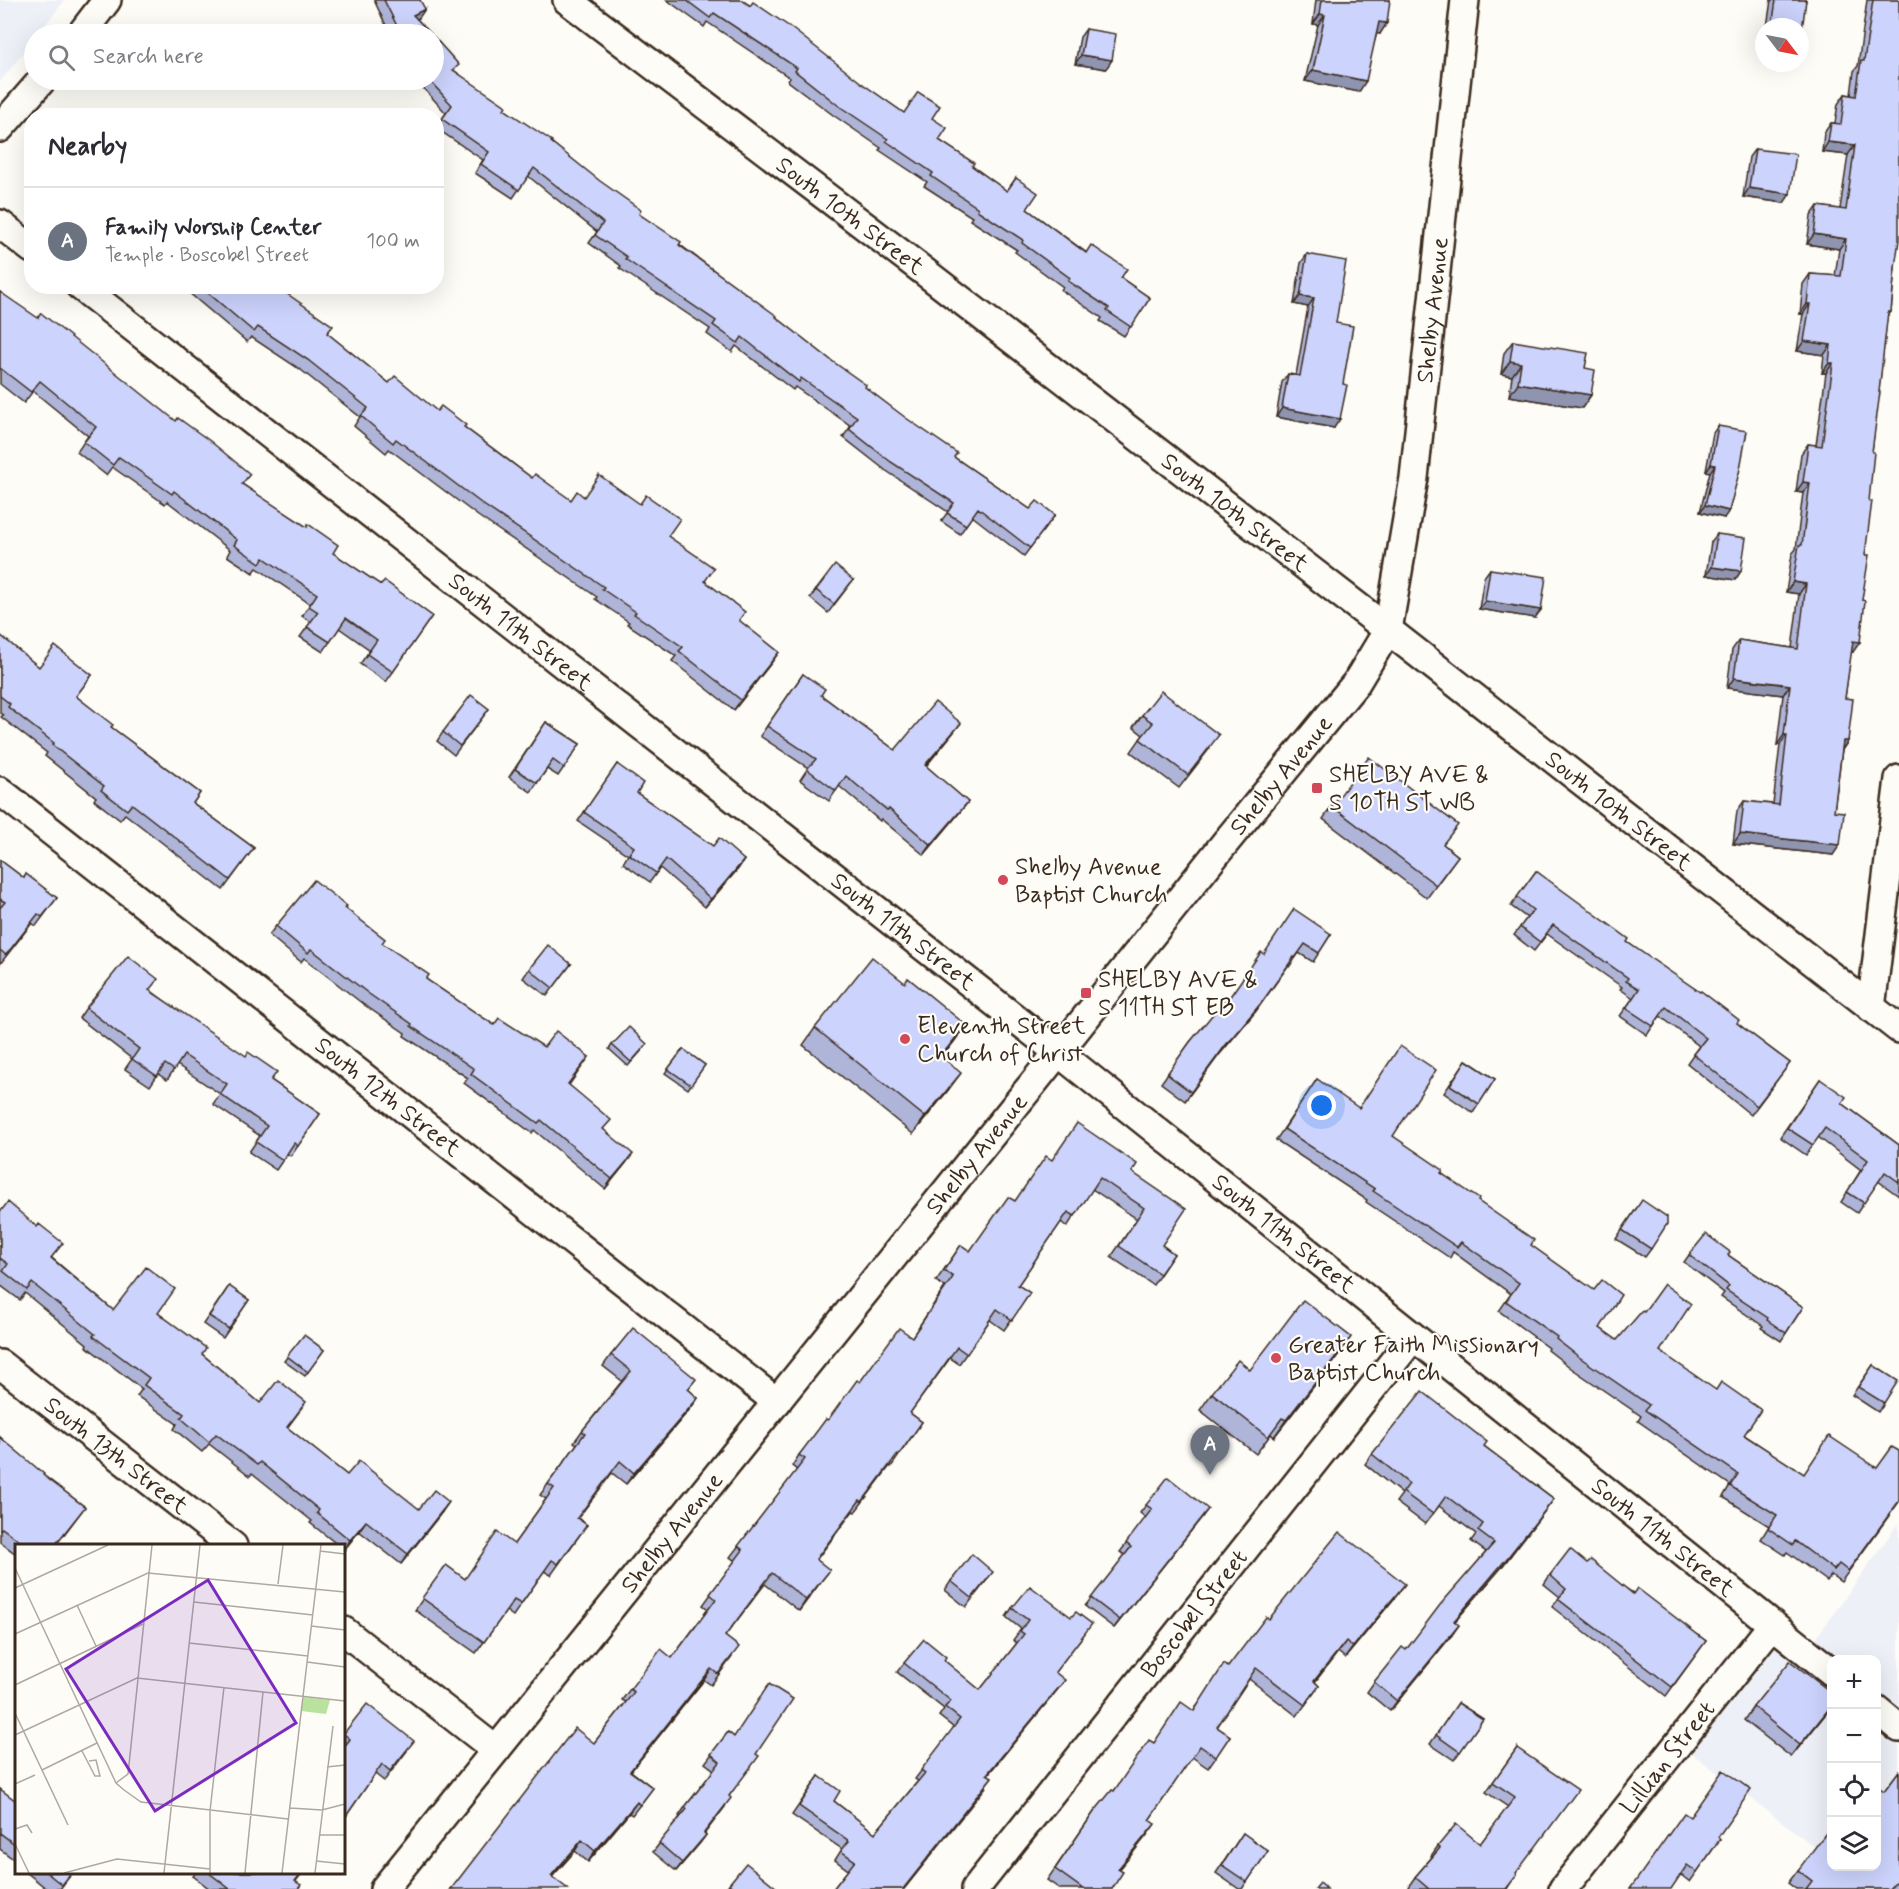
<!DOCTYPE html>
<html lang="en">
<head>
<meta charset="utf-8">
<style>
  :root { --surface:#fff; --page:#f7f7f7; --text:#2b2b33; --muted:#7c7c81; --line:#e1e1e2; --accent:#d1495b }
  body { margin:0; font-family:Mynerve,sans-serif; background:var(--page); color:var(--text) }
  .controls { position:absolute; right:18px; bottom:18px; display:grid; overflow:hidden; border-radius:12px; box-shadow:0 6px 24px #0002 }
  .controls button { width:54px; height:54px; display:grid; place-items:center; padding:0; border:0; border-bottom:2px solid var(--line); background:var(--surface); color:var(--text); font:30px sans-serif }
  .compass { position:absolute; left:1755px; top:18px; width:54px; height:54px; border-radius:50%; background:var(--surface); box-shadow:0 6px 24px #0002; rotate:122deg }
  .you { position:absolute; left:1322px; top:1106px; width:21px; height:21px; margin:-15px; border:4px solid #fff; border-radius:50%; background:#1a73e8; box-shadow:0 0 0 9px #1a73e833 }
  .badge { display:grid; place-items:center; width:39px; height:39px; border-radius:50%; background:var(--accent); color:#fff; font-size:20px; font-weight:700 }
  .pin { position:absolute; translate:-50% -50px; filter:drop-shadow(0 2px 3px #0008) }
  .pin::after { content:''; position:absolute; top:32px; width:21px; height:18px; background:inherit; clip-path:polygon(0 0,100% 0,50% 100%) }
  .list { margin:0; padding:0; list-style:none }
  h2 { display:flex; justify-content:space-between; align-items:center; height:78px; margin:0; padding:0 24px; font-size:26px }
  h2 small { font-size:20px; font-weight:400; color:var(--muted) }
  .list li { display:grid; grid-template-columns:39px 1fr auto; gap:18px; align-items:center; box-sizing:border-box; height:108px; padding:0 24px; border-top:2px solid var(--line) }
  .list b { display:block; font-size:22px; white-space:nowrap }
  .list p { margin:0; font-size:20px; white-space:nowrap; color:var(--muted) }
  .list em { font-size:20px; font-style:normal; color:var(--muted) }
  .icon { flex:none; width:33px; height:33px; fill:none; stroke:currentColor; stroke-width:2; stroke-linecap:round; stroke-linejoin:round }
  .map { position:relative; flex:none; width:1899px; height:1889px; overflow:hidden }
  .search { position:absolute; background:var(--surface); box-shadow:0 6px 24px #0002; left:24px; top:24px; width:420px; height:66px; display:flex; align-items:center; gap:15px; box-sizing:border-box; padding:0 21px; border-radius:33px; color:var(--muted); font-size:22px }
  .panel { position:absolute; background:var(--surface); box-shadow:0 6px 24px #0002; left:24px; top:108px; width:420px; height:186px; border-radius:24px }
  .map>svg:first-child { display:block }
  .built { fill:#eef0f8 }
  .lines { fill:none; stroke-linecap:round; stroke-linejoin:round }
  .minor-casing { stroke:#3b2a1e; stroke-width:32 }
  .minor { stroke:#fdfcf7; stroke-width:27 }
  .wall { fill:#afb5d9; stroke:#3b2a1e; stroke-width:1.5 }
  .shaded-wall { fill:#8f94b0; stroke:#3b2a1e; stroke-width:1.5 }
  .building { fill:#ccd3fc; stroke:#3b2a1e; stroke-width:1.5 }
  .poi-dot { fill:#d1495b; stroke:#fdfcf7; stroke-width:2 }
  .labels { text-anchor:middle; stroke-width:4.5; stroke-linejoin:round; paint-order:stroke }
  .street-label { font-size:24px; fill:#3b2a1e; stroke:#fdfcf7 }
  .poi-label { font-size:24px; fill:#3b2a1e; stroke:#fdfcf7; text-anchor:start }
  .inset-road { fill:none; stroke:#afa8a0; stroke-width:1.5 }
  .view { fill:#7b2cbf; fill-opacity:0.15; stroke:#7b2cbf; stroke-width:3 }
  .inset-edge { fill:none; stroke:#3b2a1e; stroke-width:3 }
</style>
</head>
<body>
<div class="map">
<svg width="1899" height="1889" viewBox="0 0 1899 1889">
  <rect width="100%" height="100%" fill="#fdfcf7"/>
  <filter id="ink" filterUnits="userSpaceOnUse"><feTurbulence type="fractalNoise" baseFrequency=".0167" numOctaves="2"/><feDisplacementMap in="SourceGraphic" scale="12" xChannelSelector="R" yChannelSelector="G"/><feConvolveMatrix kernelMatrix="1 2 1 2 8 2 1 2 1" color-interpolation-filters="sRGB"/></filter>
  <g filter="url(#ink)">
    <g class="built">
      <path d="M0,0H65L38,34H34V39L0,82Z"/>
      <path d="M1899,1522V1889L1876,1866V1660H1832L1831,1859L1678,1743L1772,1625L1806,1652Z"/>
    </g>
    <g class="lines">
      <defs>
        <g id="minor">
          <path id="s1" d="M567,0L908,259L1388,630L1899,1029"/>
          <path d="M81,34L107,0"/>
          <path d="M0,128L42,80"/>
          <path d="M0,224L32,249"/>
          <path id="s2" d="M80,286L1058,1052L1832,1672"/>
          <path id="s3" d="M0,791L777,1402"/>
          <path d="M1871,1008L1899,779"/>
          <path id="s4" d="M0,1364L233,1546"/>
          <path d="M344,1631L496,1750"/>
          <path d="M1876,1709L1899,1728"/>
          <path id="s5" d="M384,1889L1039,1076L1225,843L1356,683L1388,630L1414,478L1465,0"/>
          <path id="s6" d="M975,1889L1413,1337"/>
          <path id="s7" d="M1563,1889L1772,1625"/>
        </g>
      </defs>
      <use href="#minor" class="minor-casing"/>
      <use href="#minor" class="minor"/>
    </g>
    <g class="wall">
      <path d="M374,0H420L419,18L417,19L431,34H390Z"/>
      <path d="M667,0H742L904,113L932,118L939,140L972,166L1007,191L1016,178L1027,209L1121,278L1150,298L1124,336L1100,321L1102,318L1061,290L1063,287L1015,252L1017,250L970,220L972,217L924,186L927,182L879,150L881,148L833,115L788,81L790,78L707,22L704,27Z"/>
      <path d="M1316,0H1390L1380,34L1377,33L1359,92L1305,81L1318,25L1313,24Z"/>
      <path d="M1771,0H1806L1800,27H1767Z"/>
      <path d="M1867,0H1899L1895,267L1891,312L1887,317L1872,452L1853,652L1851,651L1845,698L1848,741L1842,750L1834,811L1833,855L1733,844L1737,811L1744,801L1773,804L1780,745H1777L1783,695L1727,688L1732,650L1739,640L1792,648L1799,594L1786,592L1792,554L1796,549L1803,493L1796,492L1801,454L1808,444L1816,445L1826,373H1822L1824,355L1797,351L1803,314H1800L1803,284L1810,274L1835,276L1839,249L1807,244L1811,216L1818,206L1840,209L1848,155L1822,152L1824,133L1831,123H1835L1838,104L1845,94L1851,95L1854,71L1858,66Z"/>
      <path d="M1086,29L1106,69L1075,64L1080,37Z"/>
      <path d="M455,71L504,109L551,142L639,214L776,317L954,457L1030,509L1055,515L1024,556L972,516L960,534L941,521L948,512L885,470L843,437L851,426L795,387L793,390L736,346L732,352L707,334L710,329L619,268L621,266L589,243L597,232L528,176L513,198L475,173L483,160L436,128L446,113L416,80H434Z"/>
      <path d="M1755,149L1784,203L1743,197L1749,157Z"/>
      <path d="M32,154V166L26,161Z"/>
      <path d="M1307,254L1336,323L1334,428L1276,417L1282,382L1288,374L1296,375L1308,307L1294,304L1301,263Z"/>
      <path d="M181,286H287V294L327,333L389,383L464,427L532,478L571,500L584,496L668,536L705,581L739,621L779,652L734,710L672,661L676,656L627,624L629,622L595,599L597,597L478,516L389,449L386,453L354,426L360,417L301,370L251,337L247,342Z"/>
      <path d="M0,292L242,484L333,553L381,585L432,616L386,682L360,664L370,650L339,628L323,652L300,637L311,622L302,616L310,604L257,568L253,573L227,556L230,550L167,501L165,504L112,467L106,475L77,452L88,436L33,391L24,403L0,384Z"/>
      <path d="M1513,341L1585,368L1591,395L1582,408L1509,396L1512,376L1501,374L1504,353Z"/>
      <path d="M1718,426L1724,518L1700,512L1710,472L1706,471L1713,433Z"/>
      <path d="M1717,534L1741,571L1735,580L1706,575L1711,542Z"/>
      <path d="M1490,569L1535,618L1479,609L1484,577Z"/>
      <path d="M853,580L828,613L810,598L816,590Z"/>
      <path d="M0,635L39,667L92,675L76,696L111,727L200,793L193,803L254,848L223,890L125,814L120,820L94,800L96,797L45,756L47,753L1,717L3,715L0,713Z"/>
      <path d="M803,674L821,695L895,750L953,733L926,766L968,802L960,812L924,855L881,819L880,821L839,786L829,801L800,780L808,768L760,736Z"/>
      <path d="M489,709L454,755L437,741L443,732Z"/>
      <path d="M1142,715L1210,748L1179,788L1131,752L1143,735L1133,727Z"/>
      <path d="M546,722L580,744L558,776L547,769L531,792L509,777Z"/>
      <path d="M617,764L637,793L713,846L744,860L738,869L705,907L660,868L650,882L623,863L628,855L578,821Z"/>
      <path d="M1332,806L1444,845L1458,856L1427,898L1323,819Z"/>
      <path d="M0,860L24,878L57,898L36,926L32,923L0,964Z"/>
      <path d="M1536,871L1627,942L1790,1063L1751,1115L1687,1063L1699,1046L1660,1016L1647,1035L1620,1016L1633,998L1620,989L1622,987L1547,934L1534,951L1514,935L1527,918L1511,906Z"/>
      <path d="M345,908L382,943L426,979L494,1025L544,1047L589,1057L569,1085L604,1130L626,1163L605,1189L534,1130L532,1133L464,1083L468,1078L404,1036L405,1033L363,1004L304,958L301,962L269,935L276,926Z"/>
      <path d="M1331,934L1313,962L1299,953L1289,967L1288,966L1256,1011L1219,1055L1185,1101L1161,1083L1190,1042L1229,998L1264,954Z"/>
      <path d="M571,964L547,996L523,978L529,969Z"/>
      <path d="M905,983L966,1025L942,1057L949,1089L913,1134L803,1045L815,1028Z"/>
      <path d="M150,990L271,1080L320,1114L291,1156L287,1154L276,1170L249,1152L260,1136L213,1104L220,1094L177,1065L167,1080L158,1074L150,1086L125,1069L132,1059L79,1018L86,1008Z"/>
      <path d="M612,1045L644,1048L628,1066L609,1049Z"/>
      <path d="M683,1049L705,1065L688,1089L665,1073Z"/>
      <path d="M1466,1060L1495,1079L1473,1113L1444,1093Z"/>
      <path d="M1317,1079L1478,1201L1531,1245L1600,1328L1617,1340L1660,1351L1744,1435L1803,1474L1899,1502L1841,1582L1831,1575L1827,1581L1787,1552L1785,1555L1761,1539L1769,1526L1723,1497L1730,1485L1638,1421L1641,1416L1571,1368L1548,1350L1549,1348L1499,1311L1511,1294L1453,1252L1450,1258L1366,1202L1367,1200L1276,1140Z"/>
      <path d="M1820,1079L1842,1103L1899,1145V1196L1878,1181L1857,1213L1841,1202L1861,1170L1818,1137L1806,1155L1780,1137Z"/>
      <path d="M1052,1160L1132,1172L1162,1245L1174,1254L1153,1285L1111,1257L1137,1219L1092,1189L1067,1227L1061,1222L1018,1285L1030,1293L1004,1330L990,1320L959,1364L950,1358L910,1413L922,1422L891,1467L890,1466L855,1512L853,1511L817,1559L822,1580L799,1611L765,1584L725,1636L732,1657L711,1685L704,1680L631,1771L653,1788L632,1815L629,1813L588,1862L575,1851L552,1877L451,1889L594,1743L626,1702L622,1700L630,1689L672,1658L708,1609L703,1605L735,1561L730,1557L797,1470L792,1466L799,1455L860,1382L912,1337L945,1287L936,1281L961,1245L970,1251Z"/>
      <path d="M1636,1209L1651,1249L1645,1257L1616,1239Z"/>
      <path d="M0,1212L37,1227L52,1258L113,1310L158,1313L202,1354L260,1403L299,1412L287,1428L347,1475L419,1509L442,1512L401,1564L359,1531L344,1550V1545H338L310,1523L312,1521L252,1473L250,1476L209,1444L202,1452L174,1429L177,1424L137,1396L142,1389L86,1346L87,1344L25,1293L20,1300L0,1285Z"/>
      <path d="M1689,1255H1728L1803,1307L1781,1341L1761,1328L1763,1326L1721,1297L1724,1293L1684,1262Z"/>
      <path d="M229,1286L249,1300L223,1338L203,1324Z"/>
      <path d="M304,1335L324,1350L305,1376L284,1361Z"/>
      <path d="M1339,1354L1274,1437L1271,1434L1256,1454L1200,1410L1212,1393L1250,1370Z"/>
      <path d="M611,1355L688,1389L698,1398L690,1409L626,1484L612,1473L578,1518L587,1525L551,1575L544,1571L513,1616L506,1611L476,1653L415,1610L446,1565L465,1579L514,1544L546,1499L540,1495L577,1444L574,1442L582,1431L622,1381L603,1366Z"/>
      <path d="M1873,1365L1884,1403L1878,1412L1852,1395Z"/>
      <path d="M0,1437L43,1475L85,1507L56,1545H16V1554L0,1542Z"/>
      <path d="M1484,1446L1554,1499L1501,1568L1455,1621L1452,1635L1390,1711L1367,1692L1374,1682L1406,1650L1486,1552L1471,1541L1476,1534L1439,1506L1425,1524L1396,1502L1402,1494L1365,1464L1372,1454Z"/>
      <path d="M1146,1505L1202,1517L1114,1628L1085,1606L1125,1555L1120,1552L1146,1518L1140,1513Z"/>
      <path d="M1587,1563L1706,1641L1666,1696L1552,1607L1560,1597L1544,1584L1550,1575Z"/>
      <path d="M987,1580L966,1607L945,1590L951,1581Z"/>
      <path d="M1397,1595L1345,1658L1338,1652L1315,1682L1319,1686L1297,1716L1249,1679L1217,1727L1230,1736L1208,1768L1192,1757L1149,1820L1147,1835L1119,1870L1112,1889H1060L1047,1880L1094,1812L1114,1791L1154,1743L1193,1711L1228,1667L1269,1619Z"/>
      <path d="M1012,1608L1085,1633L1055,1672L1058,1689L988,1774L986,1787L904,1889H833L848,1870L835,1860L842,1849L792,1815L819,1776L834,1801L875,1833L918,1781L915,1779L954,1728L939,1716L944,1709L897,1672L904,1663L944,1661L980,1690L1017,1643L1013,1640L1021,1629L1006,1617Z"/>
      <path d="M1458,1703L1483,1719L1454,1760L1430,1744Z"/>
      <path d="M1832,1706L1791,1757L1744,1720L1753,1707Z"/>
      <path d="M728,1732L756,1754L729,1796L725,1807L705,1833L706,1835L700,1843L676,1871L653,1852L680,1817L679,1816L685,1807L714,1770L705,1763Z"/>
      <path d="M344,1733L407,1751L384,1781L375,1774L344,1819Z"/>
      <path d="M1517,1748L1516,1874L1507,1889H1410L1408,1887L1415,1877L1432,1857L1431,1856L1438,1846L1480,1844L1508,1807L1486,1792Z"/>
      <path d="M1899,1771V1889H1796L1788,1883L1798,1870L1884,1791Z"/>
      <path d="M0,1789L16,1801V1861L0,1849Z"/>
      <path d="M1243,1833L1268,1851L1242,1889H1239L1216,1873Z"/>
      <path d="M1718,1837L1720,1839L1690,1882L1681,1875L1630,1889Z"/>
      <path d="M26,1872H73L60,1889H47Z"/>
      <path d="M196,1872H303L296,1881L298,1889H210L193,1876Z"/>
      <path d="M729,1884L778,1889H725Z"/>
    </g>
    <g class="shaded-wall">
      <path d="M425,9L419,18L407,23L413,15Z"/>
      <path d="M1320,14L1325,15L1318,25L1313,24Z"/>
      <path d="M1379,22L1387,23L1380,34L1372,33Z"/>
      <path d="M1081,55L1112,60L1106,69L1075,64Z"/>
      <path d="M1313,70L1366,81L1359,92L1305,81Z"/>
      <path d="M1828,142L1855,145L1848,155L1822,152Z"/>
      <path d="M1749,188L1790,194L1784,203L1743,197Z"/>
      <path d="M1814,234L1846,239L1839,249L1807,244Z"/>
      <path d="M1300,296L1314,298L1308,307L1294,304Z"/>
      <path d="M1807,304H1810L1803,314H1800Z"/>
      <path d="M1804,341L1831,345L1824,355L1797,351Z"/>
      <path d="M1510,361L1521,363L1512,376L1501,374Z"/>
      <path d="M1829,363H1833L1826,373H1822Z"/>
      <path d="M1518,383L1591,395L1582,408L1509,396Z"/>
      <path d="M1282,408L1340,419L1334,428L1276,417Z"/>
      <path d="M1711,464L1715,465L1710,472L1706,471Z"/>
      <path d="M1803,482L1810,483L1803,493L1796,492Z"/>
      <path d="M1705,505L1729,511L1724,518L1700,512Z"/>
      <path d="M1712,567L1741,571L1735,580L1706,575Z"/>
      <path d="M1793,582L1806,584L1799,594L1786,592Z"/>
      <path d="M1485,601L1541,610L1535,618L1479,609Z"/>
      <path d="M1853,641L1860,642L1853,652L1846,651Z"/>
      <path d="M779,652L772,662L734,710L741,700Z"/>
      <path d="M1734,678L1790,685L1783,695L1727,688Z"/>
      <path d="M961,723L953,733L918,776L925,765Z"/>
      <path d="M1784,735H1787L1780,745H1777Z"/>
      <path d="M1843,741H1848L1841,751Z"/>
      <path d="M968,802L960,812L924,855L931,845Z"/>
      <path d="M1740,834L1840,845L1833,855L1733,844Z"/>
      <path d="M744,860L738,869L705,907L711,899Z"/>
      <path d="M1262,1002L1256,1011L1219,1055L1185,1101L1225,1046Z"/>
      <path d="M966,1025L954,1042L929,1073L941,1056Z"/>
      <path d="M961,1073L949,1089L913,1134L925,1117Z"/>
      <path d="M633,1154L626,1163L605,1189L612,1179Z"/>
      <path d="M1351,1337L1339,1354L1274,1437L1286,1420Z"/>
      <path d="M698,1398L690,1409L626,1484L634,1473Z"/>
      <path d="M1554,1499L1501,1568L1447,1631L1454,1621Z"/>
      <path d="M449,1502L442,1512L401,1564L408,1554Z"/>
      <path d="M1208,1509L1202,1517L1114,1628L1120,1620Z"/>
      <path d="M366,1521L359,1531L344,1550L350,1540Z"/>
      <path d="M830,1570L822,1580L799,1611L806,1600Z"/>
      <path d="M1405,1584L1397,1595L1345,1658L1353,1647Z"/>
      <path d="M1459,1625L1452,1635L1390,1711L1397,1701Z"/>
      <path d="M1346,1641L1338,1652L1306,1692L1314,1681Z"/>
      <path d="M711,1669L704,1680L622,1782L630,1771Z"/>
      <path d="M1065,1680L1058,1689L981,1783L987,1774Z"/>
      <path d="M1832,1705L1828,1711L1791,1757L1800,1745Z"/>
      <path d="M992,1777L904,1889H903Z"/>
      <path d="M637,1802L629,1813L588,1862L595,1851Z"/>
      <path d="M1155,1824L1147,1835L1111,1880L1118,1869Z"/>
      <path d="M706,1835L700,1843L676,1871L682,1863Z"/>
      <path d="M582,1840L575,1851L543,1887L551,1876Z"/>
    </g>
    <g class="building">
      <path d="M384,0H420L425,9L413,15L431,34H401Z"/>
      <path d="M686,0H742L750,6L753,2L790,27L864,85L904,113L918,92L940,106L932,118L947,128L939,140L974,163L972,166L1007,191L1016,178L1038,193L1027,209L1086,253L1091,245L1127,269L1121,278L1150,298L1131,327L1107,311L1109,308L1068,281L1070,278L1022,243L1023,240L977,210L978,208L931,176L933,173L886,141L888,139L839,106L795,71L797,68L714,13L710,18Z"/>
      <path d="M1322,0H1390L1387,23L1379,22L1366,81L1313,70L1325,15L1320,14Z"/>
      <path d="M1776,0H1806L1802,30H1800V27H1772Z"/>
      <path d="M1873,0H1899V240L1895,267L1891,312H1888L1879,392H1880L1872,452H1874L1869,501H1872L1865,555H1869L1862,600L1865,601L1860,642L1853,641L1845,698L1853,699L1848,741H1843L1834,811L1844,812L1840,845L1740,834L1744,801L1779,805L1787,735H1784L1790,685L1734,678L1739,640L1798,649L1806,584L1793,582L1799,545H1802L1810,483L1803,482L1808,444L1822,446L1833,363H1829L1831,345L1804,341L1810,304H1807L1810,274L1841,276L1846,239L1814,234L1818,206L1846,210L1855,145L1828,142L1831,123L1841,124L1845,94L1856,96L1861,61H1864Z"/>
      <path d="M1086,29L1116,34L1112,60L1081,55Z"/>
      <path d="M434,37L459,65L453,70L506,106L504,109L552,141L551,142L600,181L641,210L639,214L681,242L679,245L777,316L776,317L832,361L866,385L865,387L906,418L957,453L954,457L1030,509L1037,501L1055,515L1030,548L978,508L966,525L947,513L954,503L891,462L849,429L857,417L801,378L799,382L742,337L738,343L713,325L716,321L625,259L627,257L595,235L603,223L534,168L519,190L481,164L489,152L442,119L452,105L429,80H434Z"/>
      <path d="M1755,149L1796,154L1790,194L1749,188Z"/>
      <path d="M1307,254L1346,261L1336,323L1353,326L1343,384L1347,385L1340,419L1282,408L1288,374L1300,376L1314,298L1300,296Z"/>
      <path d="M200,286H287L290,289L286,293L333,326L327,333L389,383L395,376L437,411L441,406L466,425L464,427L532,478L535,474L571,500L577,491L584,497L599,475L640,504L646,495L680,519L668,536L714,568L705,581L745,612L739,620L779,652L741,700L679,651L683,647L634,614L636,612L602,589L604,587L485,506L396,439L393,443L361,416L368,408L308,360L258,327L254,332Z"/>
      <path d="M0,292L38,318L41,313L176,421L178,418L210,441L250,474L242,484L307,527L308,524L338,545L333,553L381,585L385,581L432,616L393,672L367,654L377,640L346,618L330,642L307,627L318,612L309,606L317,594L264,558L260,563L234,545L237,540L174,491L172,494L119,457L113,465L84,442L96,427L40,381L31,392L0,368Z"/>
      <path d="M1513,341L1588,353L1585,368L1595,370L1591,395L1518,383L1521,363L1510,361Z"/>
      <path d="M1718,426L1747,431L1740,469L1729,511L1705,505L1715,465L1711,464Z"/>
      <path d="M1717,534L1746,538L1741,571L1712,567Z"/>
      <path d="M835,565L853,580L834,604L816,590Z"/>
      <path d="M1490,569L1546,577L1541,610L1485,601Z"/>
      <path d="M0,635L39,667L55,646L92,675L76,696L113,725L111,727L200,793L193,803L254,848L230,880L132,804L127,810L101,790L104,786L52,745L54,743L8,707L10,704L0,696Z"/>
      <path d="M803,674L825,689L821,695L895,750L935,702L961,723L925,765L968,802L931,845L889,809L887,810L846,776L836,791L807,769L816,759L767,726Z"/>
      <path d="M1161,691L1219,735L1188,775L1140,739L1153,723L1142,715Z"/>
      <path d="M471,695L489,709L460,746L443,732Z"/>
      <path d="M546,722L580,744L564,768L553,760L537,783L515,769Z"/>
      <path d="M1369,757L1458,825L1443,844L1458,856L1436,885L1332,806Z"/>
      <path d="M617,764L643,783L637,793L713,846L719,838L744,860L711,899L666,859L656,873L629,854L634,847L584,812Z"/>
      <path d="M0,860L24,878L26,874L57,898L42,917L38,914L6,955L0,950V908L5,902L0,899Z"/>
      <path d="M1536,871L1629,939L1627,942L1700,992L1701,991L1739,1020L1737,1023L1790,1063L1757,1106L1693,1054L1706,1038L1666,1007L1653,1026L1626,1008L1639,989L1626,981L1628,978L1553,925L1540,942L1520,927L1533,910L1517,897Z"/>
      <path d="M314,880L347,906L345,908L385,939L382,943L429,975L426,979L494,1025L499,1018L544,1047L556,1031L589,1057L568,1084L611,1120L603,1129L633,1154L612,1179L541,1120L538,1123L471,1074L474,1069L411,1026L412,1024L369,994L311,949L308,953L276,926Z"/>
      <path d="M1294,909L1331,934L1319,953L1305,944L1295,958L1294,957L1262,1002L1225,1046L1191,1092L1167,1074L1190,1042L1227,997L1229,998L1261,952L1264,954Z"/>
      <path d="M548,945L571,964L553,988L529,969Z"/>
      <path d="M128,956L158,979L149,990L246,1056L248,1052L277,1072L271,1080L320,1114L298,1146L294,1143L283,1160L256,1142L267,1126L220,1094L227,1084L184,1055L174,1070L165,1064L157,1076L132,1059L139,1049L86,1008Z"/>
      <path d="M872,957L905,983L908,978L966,1025L941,1056L961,1073L925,1117L815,1028Z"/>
      <path d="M629,1027L647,1044L631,1062L612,1045Z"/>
      <path d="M1400,1046L1436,1070L1393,1136L1443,1170L1441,1173L1479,1199L1478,1201L1534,1240L1531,1245L1594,1290L1602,1280L1621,1295L1600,1328L1617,1340L1642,1311L1644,1312L1664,1284L1691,1304L1660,1351L1716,1390L1721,1382L1761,1410L1744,1435L1804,1474L1829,1436L1877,1468L1892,1447L1899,1451V1501L1848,1571L1839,1564L1834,1570L1795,1541L1793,1545L1768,1528L1777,1515L1730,1486L1738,1474L1645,1410L1649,1405L1579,1357L1556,1339L1557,1337L1506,1301L1519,1283L1461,1242L1457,1247L1373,1191L1375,1189L1284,1129L1317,1079L1359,1108Z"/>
      <path d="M683,1049L705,1065L691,1085L668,1069Z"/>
      <path d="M1466,1060L1495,1079L1479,1104L1450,1085Z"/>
      <path d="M1820,1079L1846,1097L1842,1103L1899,1145V1182L1885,1172L1864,1203L1847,1192L1868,1160L1825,1128L1813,1145L1787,1128Z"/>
      <path d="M1077,1123L1137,1164L1132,1172L1186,1209L1162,1245L1174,1254L1160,1274L1119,1246L1144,1208L1100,1178L1075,1216L1068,1212L1018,1285L1030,1293L1012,1320L997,1309L967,1354L957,1347L910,1413L922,1422L898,1456L897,1455L862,1502L860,1500L816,1559L830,1570L806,1600L772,1573L725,1636L739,1647L718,1674L711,1669L630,1771L653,1788L640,1805L637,1802L595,1851L582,1840L551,1876L568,1889H451L575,1728L594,1743L634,1692L630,1689L661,1649L672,1658L716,1599L710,1594L743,1550L738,1546L805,1459L799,1455L826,1419L828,1420L857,1380L860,1382L899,1328L912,1337L953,1277L944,1270L961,1245L970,1251L1008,1197L1015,1201L1046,1156L1052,1160Z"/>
      <path d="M1642,1200L1667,1217V1224L1651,1249L1622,1230Z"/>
      <path d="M8,1202L37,1227L39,1224L63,1243L51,1258L113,1310L146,1267L175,1289L158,1313L206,1348L202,1354L260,1403L278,1380L306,1402L287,1427L347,1475L359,1461L419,1509L434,1490L449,1502L408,1554L366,1521L350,1540L317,1513L319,1510L260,1462L257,1465L216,1434L209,1442L181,1418L184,1414L144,1385L149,1378L93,1336L95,1334L32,1283L27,1290L3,1271L8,1264L0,1258V1212Z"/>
      <path d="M1706,1234L1730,1252L1728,1255L1803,1307L1786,1333L1767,1320L1768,1318L1726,1290L1729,1286L1689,1255Z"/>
      <path d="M229,1286L249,1300L229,1329L209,1316Z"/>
      <path d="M1303,1300L1351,1337L1286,1420L1282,1418L1268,1437L1212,1393L1238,1360L1250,1370Z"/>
      <path d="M633,1328L696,1379L688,1389L698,1398L634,1473L620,1461L577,1518L587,1525L558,1564L552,1560L521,1604L514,1600L484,1642L422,1598L446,1565L465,1579L497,1532L514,1544L554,1488L548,1484L585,1433L582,1431L631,1371L611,1355Z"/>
      <path d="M304,1335L324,1350L308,1372L287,1356Z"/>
      <path d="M1873,1365L1898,1381L1884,1403L1858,1387Z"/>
      <path d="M1422,1391L1487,1442L1484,1446L1554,1499L1508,1557L1454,1621L1459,1625L1397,1701L1374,1682L1402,1647L1406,1650L1440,1605L1494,1543L1478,1531L1483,1524L1446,1496L1433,1514L1403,1492L1409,1484L1372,1454Z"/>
      <path d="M0,1437L44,1474L43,1475L85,1507L55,1545H25L2,1528L0,1530Z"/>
      <path d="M1168,1477L1208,1509L1120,1620L1091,1598L1131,1547L1126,1543L1152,1509L1146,1505Z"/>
      <path d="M1339,1532L1405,1584L1353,1647L1346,1641L1314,1681L1319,1686L1305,1705L1256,1668L1217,1727L1230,1736L1216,1757L1200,1746L1149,1820L1155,1824L1118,1869L1123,1872L1112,1889H1083L1055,1869L1094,1812L1112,1790L1114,1791L1149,1740L1154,1743L1181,1702L1194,1711L1224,1664L1228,1667L1266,1617L1269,1619Z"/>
      <path d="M1570,1549L1587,1563L1591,1560L1633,1594L1637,1588L1706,1641L1672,1687L1558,1599L1566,1589L1550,1575Z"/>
      <path d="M972,1554L993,1572L972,1598L951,1581Z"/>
      <path d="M1030,1586L1071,1617L1076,1612L1092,1624L1055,1672L1065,1680L987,1774L992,1777L903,1889H833L855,1861L841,1851L849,1841L799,1806L819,1776L840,1791L834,1801L875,1833L925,1773L921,1770L960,1719L945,1707L951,1701L904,1663L924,1639L946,1657L944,1660L980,1690L1024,1634L1020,1631L1028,1620L1012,1608Z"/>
      <path d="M1790,1661L1832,1693V1705L1800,1745L1753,1707Z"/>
      <path d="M769,1684L793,1699L756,1754L759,1756L729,1796L731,1798L704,1833L706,1835L682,1863L659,1843L687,1809L685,1807L720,1762L711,1754L728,1732L734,1737Z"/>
      <path d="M1458,1703L1483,1719L1460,1752L1436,1735Z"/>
      <path d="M367,1704L414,1741L390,1771L382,1764L344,1819V1747L350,1739L344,1734V1733Z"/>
      <path d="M1517,1748L1578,1790L1516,1873L1517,1875L1506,1889H1429L1415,1877L1440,1848L1438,1846L1456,1824L1480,1844L1515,1797L1493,1782Z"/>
      <path d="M1723,1770L1751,1790L1718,1837L1720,1839L1697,1872L1687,1865L1671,1889H1630L1684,1813L1690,1817Z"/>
      <path d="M1899,1771V1885L1895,1882L1889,1889H1806L1812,1881L1798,1870L1832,1825V1866H1876V1785L1884,1791Z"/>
      <path d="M0,1789L16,1801V1845L0,1833Z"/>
      <path d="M1243,1833L1268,1851L1247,1882L1222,1865Z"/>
      <path d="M746,1863L778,1889H735L729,1884Z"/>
      <path d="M46,1872H72L62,1885Z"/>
      <path d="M208,1872H302L295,1881L301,1885L298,1889H230Z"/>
      <path d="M1320,1883L1327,1889H1315Z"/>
    </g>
  </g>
  <g class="poi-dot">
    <rect x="1311" y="782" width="12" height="12" rx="3"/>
    <circle cx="1003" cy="880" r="6"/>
    <rect x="1080" y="987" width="12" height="12" rx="3"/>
    <circle cx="905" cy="1039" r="6"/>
    <circle cx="1276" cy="1358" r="6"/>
  </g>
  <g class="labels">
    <g class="street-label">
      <text dy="8" stroke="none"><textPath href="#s1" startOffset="356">South 10th Street</textPath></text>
      <text dy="8" stroke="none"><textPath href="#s5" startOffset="1934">Shelby Avenue</textPath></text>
      <text dy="8" stroke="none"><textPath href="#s1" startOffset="842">South 10th Street</textPath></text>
      <text dy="8" stroke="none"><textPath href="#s2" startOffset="560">South 11th Street</textPath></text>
      <text dy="8" stroke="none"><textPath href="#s5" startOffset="1430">Shelby Avenue</textPath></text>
      <text dy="8" stroke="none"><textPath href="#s1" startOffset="1328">South 10th Street</textPath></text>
      <text dy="8" stroke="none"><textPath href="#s2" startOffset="1046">South 11th Street</textPath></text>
      <text dy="8" stroke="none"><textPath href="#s3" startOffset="494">South 12th Street</textPath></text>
      <text dy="8" stroke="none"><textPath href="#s5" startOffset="944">Shelby Avenue</textPath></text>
      <text dy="8" stroke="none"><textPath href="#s2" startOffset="1532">South 11th Street</textPath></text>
      <text dy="8" stroke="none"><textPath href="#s4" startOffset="148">South 13th Street</textPath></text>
      <text dy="8" stroke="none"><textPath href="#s5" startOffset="458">Shelby Avenue</textPath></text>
      <text dy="8" stroke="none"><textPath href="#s2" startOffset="2018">South 11th Street</textPath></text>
      <text dy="8" stroke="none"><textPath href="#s6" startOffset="352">Boscobel Street</textPath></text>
      <text dy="8" stroke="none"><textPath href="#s7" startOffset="168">Lillian Street</textPath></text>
    </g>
    <g class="poi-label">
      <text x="1329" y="782">SHELBY AVE &amp;<tspan x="1329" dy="28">S 10TH ST WB</tspan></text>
      <text x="1015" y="874">Shelby Avenue<tspan x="1015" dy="28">Baptist Church</tspan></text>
      <text x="1098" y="987">SHELBY AVE &amp;<tspan x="1098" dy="28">S 11TH ST EB</tspan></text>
      <text x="917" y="1033">Eleventh Street<tspan x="917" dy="28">Church of Christ</tspan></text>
      <text x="1288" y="1352">Greater Faith Missionary<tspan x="1288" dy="28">Baptist Church</tspan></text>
    </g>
  </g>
  <g transform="translate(15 1544)">
    <rect width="330" height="330" fill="#fdfcf7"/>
    <path d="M288,153L315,156L311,170L286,167Z" fill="#b9e29e"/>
    <path class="inset-road" d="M305,7L330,10M0,24L101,239L109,246L126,258L273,275M263,40L268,1M0,44L93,1M179,58L298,71M62,61L81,102M296,82L330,86M0,90L133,29L330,48M174,99L293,112M292,118L330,123M0,141L128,80M0,169L53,281M0,191L122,134L330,157M67,207L80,232H85L81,216L74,217M312,223L330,221M27,226L82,199M101,239L113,230L137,1M0,240L20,231M275,264L307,266L330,260M0,285L12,281L17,289M305,291H330M0,300L14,329M301,317L330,320M49,329L102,315L195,325M149,329L185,1M195,329V267L209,143M230,329L248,148M267,329L306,1M300,329L318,182"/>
    <path class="view" d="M193,36L281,179L140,267L51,125Z"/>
    <rect width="330" height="330" class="inset-edge"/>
  </g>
</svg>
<div class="controls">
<button>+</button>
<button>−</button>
<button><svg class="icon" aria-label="locate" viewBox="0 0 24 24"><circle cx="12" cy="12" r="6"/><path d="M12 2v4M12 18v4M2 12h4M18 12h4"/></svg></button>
<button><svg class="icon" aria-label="layers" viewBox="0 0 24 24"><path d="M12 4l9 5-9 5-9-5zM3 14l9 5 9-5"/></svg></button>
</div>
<svg class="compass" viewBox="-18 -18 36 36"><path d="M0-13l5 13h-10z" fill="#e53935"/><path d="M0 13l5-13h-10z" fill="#7c7c81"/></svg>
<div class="you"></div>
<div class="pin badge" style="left:1210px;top:1475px;background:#6b7280">A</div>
<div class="search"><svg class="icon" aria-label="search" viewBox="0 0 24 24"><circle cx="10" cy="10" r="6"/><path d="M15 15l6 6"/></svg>Search here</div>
<section class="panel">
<h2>Nearby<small></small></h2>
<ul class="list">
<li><span class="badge" style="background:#6b7280">A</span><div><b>Family Worship Center</b><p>Temple · Boscobel Street</p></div><em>100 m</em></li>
</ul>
</section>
</div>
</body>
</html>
